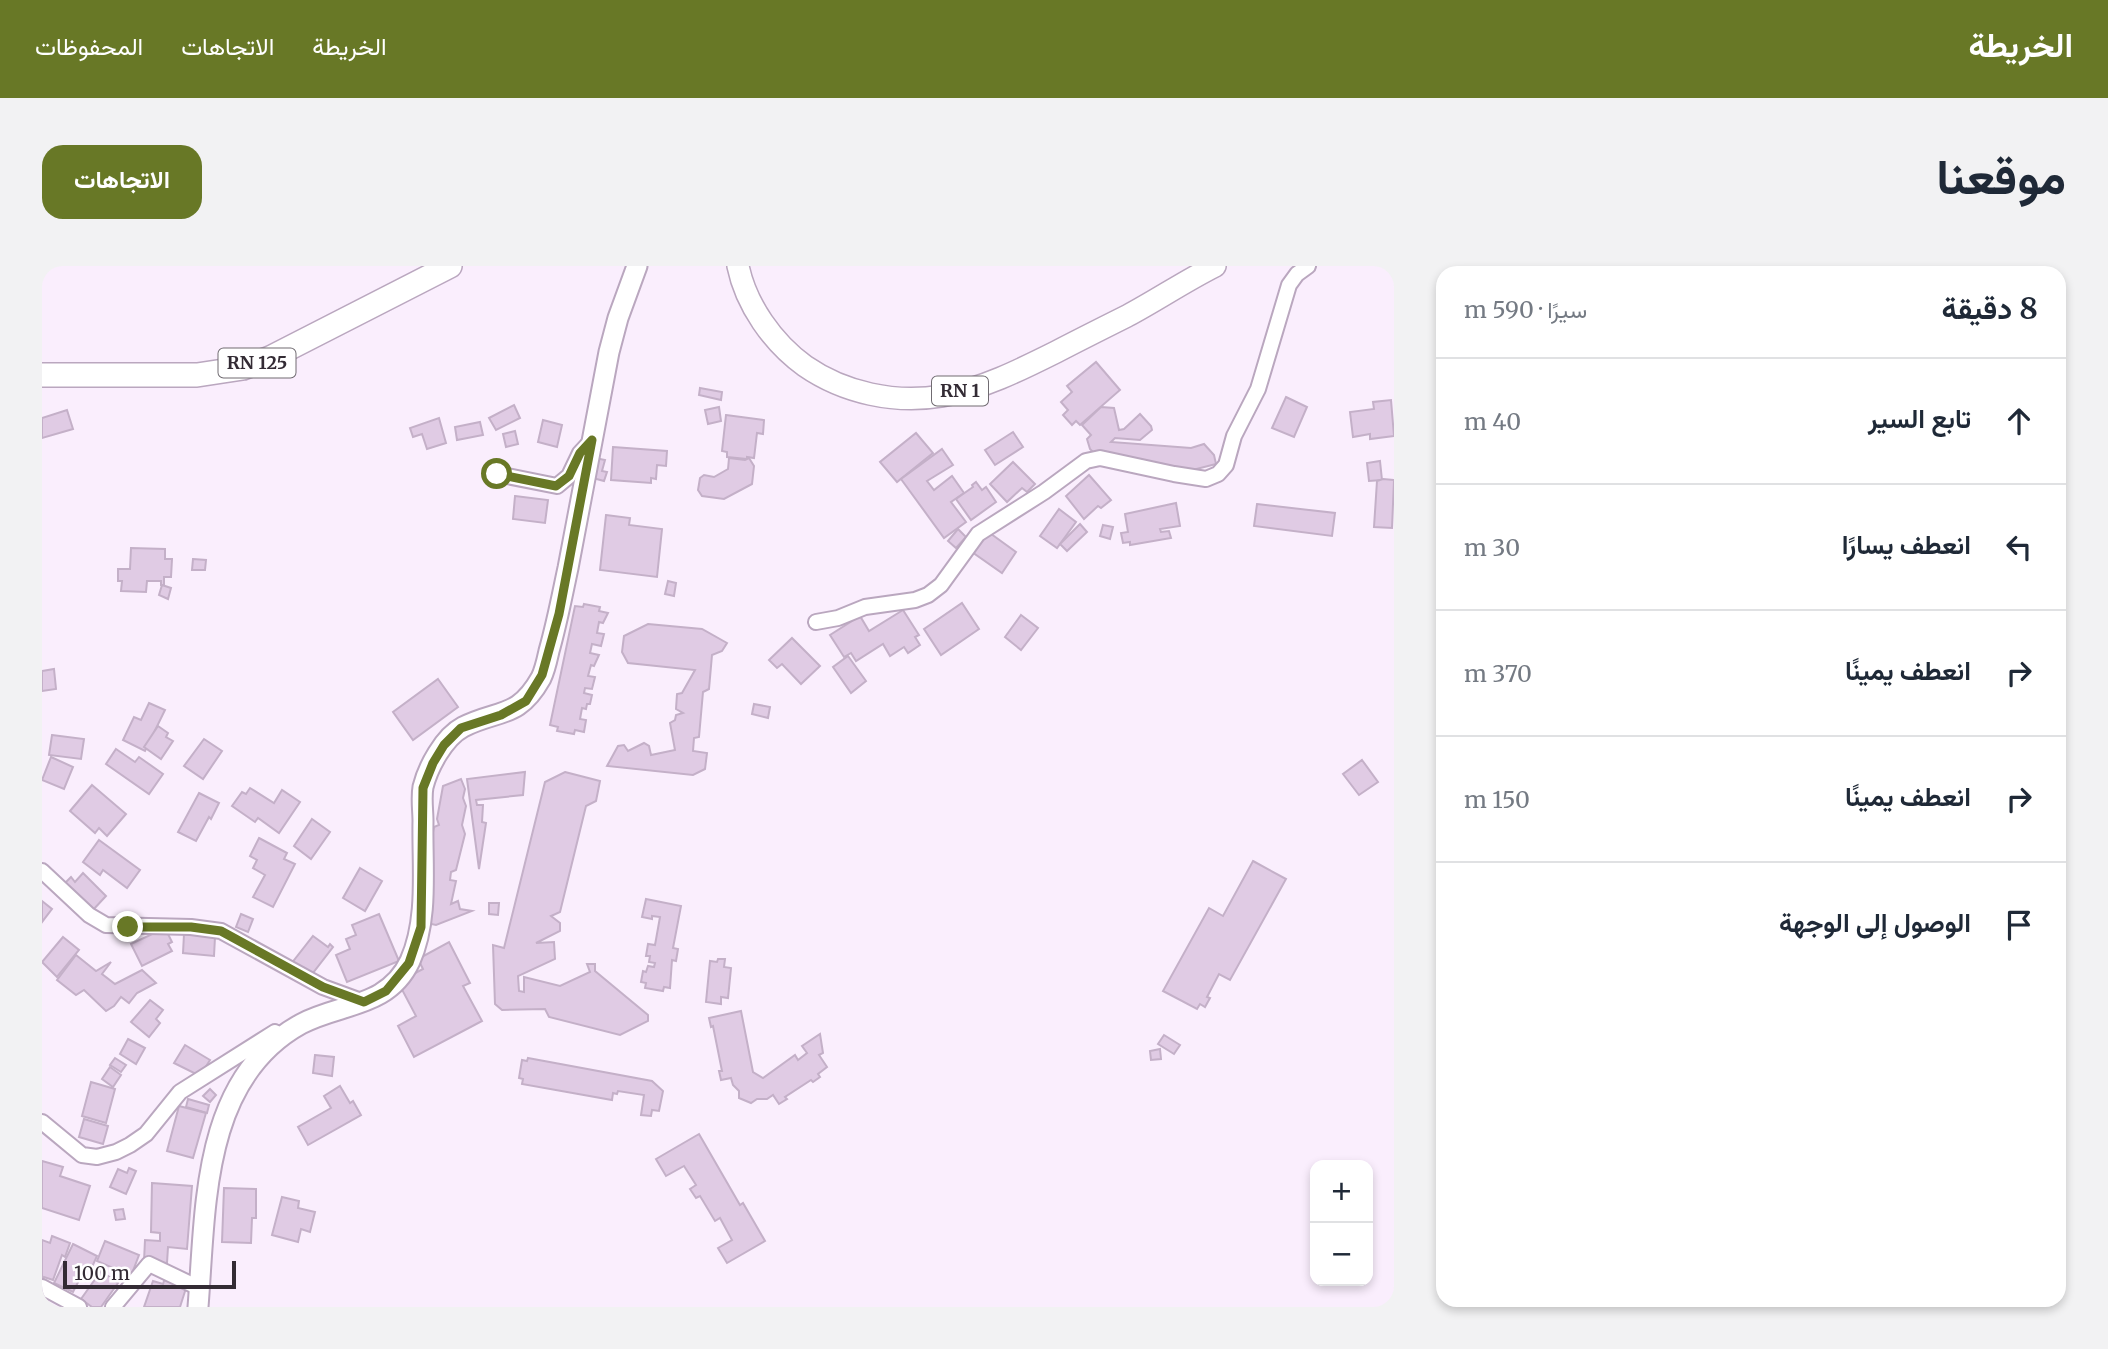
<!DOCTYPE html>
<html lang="ar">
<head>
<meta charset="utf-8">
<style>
  :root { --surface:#fff; --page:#f2f2f3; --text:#1f2937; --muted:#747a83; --line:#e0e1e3; --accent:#687826 }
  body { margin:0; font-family:Merriweather,Vazirmatn,serif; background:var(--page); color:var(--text); direction:rtl }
  .controls { position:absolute; right:21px; bottom:21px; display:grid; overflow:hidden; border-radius:14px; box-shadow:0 4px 10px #0003 }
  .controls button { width:63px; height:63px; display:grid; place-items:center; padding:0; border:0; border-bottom:2px solid var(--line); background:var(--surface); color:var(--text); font:35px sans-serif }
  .scale { position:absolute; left:21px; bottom:18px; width:173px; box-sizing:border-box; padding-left:7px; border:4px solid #332b34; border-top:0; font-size:19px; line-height:24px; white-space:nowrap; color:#332b34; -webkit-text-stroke:5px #fff; paint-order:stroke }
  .stop { position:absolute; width:21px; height:21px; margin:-16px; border:5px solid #687826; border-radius:50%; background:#fff }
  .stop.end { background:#687826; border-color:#fff; box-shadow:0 2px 7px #0008 }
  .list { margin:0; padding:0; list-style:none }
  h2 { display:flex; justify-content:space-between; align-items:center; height:91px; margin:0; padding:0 28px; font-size:30px }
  h2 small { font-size:23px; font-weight:400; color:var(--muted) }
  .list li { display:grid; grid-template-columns:46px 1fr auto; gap:21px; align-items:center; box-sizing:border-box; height:126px; padding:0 28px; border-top:2px solid var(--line) }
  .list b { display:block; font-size:26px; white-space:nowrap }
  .list em { font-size:23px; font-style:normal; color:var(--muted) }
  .icon { flex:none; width:38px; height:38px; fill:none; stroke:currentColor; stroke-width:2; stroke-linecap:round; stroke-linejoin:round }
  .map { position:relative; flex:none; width:1352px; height:1041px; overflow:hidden; direction:ltr; border-radius:21px }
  header { display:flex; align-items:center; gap:42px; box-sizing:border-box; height:98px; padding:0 35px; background:var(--accent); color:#fff }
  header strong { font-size:33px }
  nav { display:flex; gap:38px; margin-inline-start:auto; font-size:24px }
  .intro { display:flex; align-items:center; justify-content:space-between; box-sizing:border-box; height:168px; padding:0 42px }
  h1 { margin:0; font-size:49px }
  .button { padding:18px 32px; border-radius:21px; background:var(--accent); color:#fff; font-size:24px; font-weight:700 }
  main { display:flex; gap:42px; padding:0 42px }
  aside { flex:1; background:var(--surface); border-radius:21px; box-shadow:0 4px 10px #0003 }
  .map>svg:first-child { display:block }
  .building { fill:#e0cbe4; stroke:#c4b0c8; stroke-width:2 }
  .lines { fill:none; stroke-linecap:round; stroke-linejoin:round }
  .minor-casing { stroke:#baa7bf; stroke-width:18 }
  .secondary-casing { stroke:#baa7bf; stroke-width:23 }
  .primary-casing { stroke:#baa7bf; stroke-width:24 }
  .trunk-casing { stroke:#baa7bf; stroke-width:26 }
  .minor { stroke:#fff; stroke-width:14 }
  .secondary { stroke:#fff; stroke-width:19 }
  .primary { stroke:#fff; stroke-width:21 }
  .trunk { stroke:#fff; stroke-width:23 }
  .route { stroke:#687826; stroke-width:9 }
  .labels { text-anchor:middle; stroke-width:5; stroke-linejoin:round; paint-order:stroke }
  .shield { fill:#fff; stroke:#706b71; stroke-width:2 }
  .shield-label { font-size:18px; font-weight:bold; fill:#332b34 }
</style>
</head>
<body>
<header>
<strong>الخريطة</strong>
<nav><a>الخريطة</a><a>الاتجاهات</a><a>المحفوظات</a></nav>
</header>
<div class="intro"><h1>موقعنا</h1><a class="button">الاتجاهات</a></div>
<main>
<aside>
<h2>8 دقيقة<small>سيرًا · 590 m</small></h2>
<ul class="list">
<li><svg class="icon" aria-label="ahead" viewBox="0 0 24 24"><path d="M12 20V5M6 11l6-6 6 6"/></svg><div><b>تابع السير</b></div><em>40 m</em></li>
<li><svg class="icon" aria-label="left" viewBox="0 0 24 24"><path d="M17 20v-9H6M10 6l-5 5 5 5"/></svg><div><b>انعطف يسارًا</b></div><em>30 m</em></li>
<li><svg class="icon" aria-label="right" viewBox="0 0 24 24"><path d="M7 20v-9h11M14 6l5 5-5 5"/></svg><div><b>انعطف يمينًا</b></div><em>370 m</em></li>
<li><svg class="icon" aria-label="right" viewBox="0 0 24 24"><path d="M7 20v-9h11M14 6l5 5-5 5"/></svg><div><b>انعطف يمينًا</b></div><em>150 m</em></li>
<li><svg class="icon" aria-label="arrive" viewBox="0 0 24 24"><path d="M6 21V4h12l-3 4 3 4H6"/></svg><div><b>الوصول إلى الوجهة</b></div></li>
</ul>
</aside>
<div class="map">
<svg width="1352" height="1041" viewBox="0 0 1352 1041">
  <rect width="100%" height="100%" fill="#faeefd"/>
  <g class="building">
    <path d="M1054,96L1078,124L1038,159L1034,155L1030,159L1021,149L1026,144L1019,136L1030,126L1025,120Z"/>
    <path d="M658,122L680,126L679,134L657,129Z"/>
    <path d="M1244,131L1265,141L1252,171L1230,162Z"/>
    <path d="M1349,134L1352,170L1328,173V168L1311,171L1308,146L1332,143L1331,136Z"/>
    <path d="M472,139L478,152L454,164L447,152Z"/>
    <path d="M677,141L679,155L666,158L663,144Z"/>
    <path d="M1059,141L1072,142L1077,164L1082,163L1098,148L1109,160L1110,164L1098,174L1073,172L1069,176L1149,182L1162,178L1172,189L1174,198L1131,209L1123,205L1121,198L1078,195L1055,190L1048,183L1045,173L1049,169L1040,159Z"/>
    <path d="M25,144L31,163L0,172V152Z"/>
    <path d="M684,149L722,154L721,168L715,167L712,192L705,191V193L685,191V186L680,185Z"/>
    <path d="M397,152L404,177L385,183L380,168L371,171L368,162Z"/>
    <path d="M501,154L520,159L515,181L496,176Z"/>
    <path d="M438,156L441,169L415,174L413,161Z"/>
    <path d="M473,165L476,178L464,181L461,168Z"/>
    <path d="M971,166L981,181L953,199L943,184Z"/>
    <path d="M874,167L891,187L855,216L838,196Z"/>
    <path d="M571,181L625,185L624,200L615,199L614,213L609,212V217L569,214Z"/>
    <path d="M900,183L911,199L885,215L892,224L910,210L922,227L909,236L924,256L902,272L859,213Z"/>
    <path d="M553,192L563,194L560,205L565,206L562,215L547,211Z"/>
    <path d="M687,192L703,194L707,192L712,200L710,218L682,233L660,230L656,224L658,212L662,209L672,211L686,203Z"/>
    <path d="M1338,195L1340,214L1327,215L1325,197Z"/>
    <path d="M971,196L993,218L985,226L980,222L965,236L948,218Z"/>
    <path d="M1047,209L1069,234L1059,242L1056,240L1042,253L1024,230Z"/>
    <path d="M1341,213L1352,214L1350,262L1332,261L1335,215Z"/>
    <path d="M934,216L940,224L944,221L954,236L929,254L914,233L931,221L930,219Z"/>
    <path d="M473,230L506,234L503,257L471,253Z"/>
    <path d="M1134,237L1138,260L1118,263L1119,266L1127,265L1129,272L1088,279V276L1081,277L1079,267L1086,266L1083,248Z"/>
    <path d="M1215,238L1293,247L1290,270L1212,260Z"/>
    <path d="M1017,243L1034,256L1015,282L998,270Z"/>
    <path d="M564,249L588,252L587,259L620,263L615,311L558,304Z"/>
    <path d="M1038,258L1045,266L1025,285L1018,278Z"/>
    <path d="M1061,259L1071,261L1068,273L1058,270Z"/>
    <path d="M916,263L924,271L914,282L906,275Z"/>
    <path d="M945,265L974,286L960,307L930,286Z"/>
    <path d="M89,282L123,283V293H130L129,311H122V319H119V315H105L104,326L79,325L80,315H76V303H88Z"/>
    <path d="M151,293L164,294L163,304H150Z"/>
    <path d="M626,315L634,317L632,330L623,328Z"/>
    <path d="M120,319L129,322L126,333L117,329Z"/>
    <path d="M920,337L937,363L899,389L882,363Z"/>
    <path d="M542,338L558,341L557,345L566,347L561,357L557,356L555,367L562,368L559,380L550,378L548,387L557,389L552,400L549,399L546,410L553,411L550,423L543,422L542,427L550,429L548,438H545L544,443L540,442L538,453L544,454L542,466L533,464L532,468L515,465L516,461L508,459L533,340L541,341Z"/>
    <path d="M861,344L877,369L873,371L878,379L866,387L862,381L848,390L841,378L814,395L809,387L802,391L788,369L818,350L827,365Z"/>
    <path d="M979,349L996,362L979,384L963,371Z"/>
    <path d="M606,358L660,363L685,377L680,385L670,389L667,423L661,426L657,471L652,472L651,485L665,487L663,503L651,509L565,500L576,480L582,479L586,485L602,477L607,480L609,489L633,484L628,457L633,454L634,449L641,447L634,443L635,428L640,427L653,404L586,397L580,386L582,370Z"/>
    <path d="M750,372L778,400L759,418L740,398L735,402L727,394Z"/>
    <path d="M806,390L824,415L809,427L791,401Z"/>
    <path d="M12,403L14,423L0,425V405Z"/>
    <path d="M396,413L416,441L371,474L351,446Z"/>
    <path d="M107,437L123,444L103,485L81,474L92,451L99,454Z"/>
    <path d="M712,438L728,441L726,452L710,448Z"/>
    <path d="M116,460L126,467L124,471L131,475L119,493L102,481Z"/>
    <path d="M10,469L42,473L39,493L7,489Z"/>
    <path d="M162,473L180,485L161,513L142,500Z"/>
    <path d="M74,483L93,496L97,491L121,508L107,528L64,498Z"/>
    <path d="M9,491L31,501L22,523L0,514Z"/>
    <path d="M1320,494L1336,516L1317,529L1301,508Z"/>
    <path d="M483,506L481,529L434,534L435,539H441L440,556L444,557L437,603L425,513Z"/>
    <path d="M523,506L558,515L554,535L544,540L518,646L509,650L518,657V665L494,677L512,676L513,693L476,710L477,725L482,726V711L518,720L548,706L545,698H553V705L606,749V755L578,769L507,751L503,743L460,744L453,738L451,679L462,682L503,516Z"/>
    <path d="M419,513L423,523L421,532L424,540L420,559L423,568L414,604L409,606L408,614L414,615L409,638L416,635L418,643L430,645L394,659L380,656L384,601L392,561L397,559L395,553L401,520Z"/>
    <path d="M50,519L84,548L65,570L57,562L53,567L28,545Z"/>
    <path d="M208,522L232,537L240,524L258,536L237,567L216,552L213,556L190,540L200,526L204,528Z"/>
    <path d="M157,527L177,537L169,553L167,551L154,575L136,566Z"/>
    <path d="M270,553L288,566L269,593L252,580Z"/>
    <path d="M217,572L245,587L242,593L253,598L231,641L211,631L223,609L211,602L215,594L208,590Z"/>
    <path d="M57,574L98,604L85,622L61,604L58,609L41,596Z"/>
    <path d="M1211,595L1244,613L1188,714L1177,708L1165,731L1168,732L1163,741L1158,738L1155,743L1121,725L1167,642L1181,650Z"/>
    <path d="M318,602L340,615L323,645L301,632Z"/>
    <path d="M41,607L64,630L50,645L21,619L29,611L33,616Z"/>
    <path d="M604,633L639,640L631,682L636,683L634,695L630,694L628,722L622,721L621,725L603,722L604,717L599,716L601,705L604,706L606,700L612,701L613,697L607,696L608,690H604L606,678L613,679L618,651L610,650V653L600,651Z"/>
    <path d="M0,635L10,643L0,656Z"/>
    <path d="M447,637H457L456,649L447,648Z"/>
    <path d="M199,648L211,653L206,666L194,661Z"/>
    <path d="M337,648L357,695L305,716L294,689L308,683L304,673L314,669L310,659Z"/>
    <path d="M123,662L130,676L126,678L130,685L100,700L89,678Z"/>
    <path d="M142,668L173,671L172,690L141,687Z"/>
    <path d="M271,670L286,681L288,678L291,681L267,712L249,698Z"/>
    <path d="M21,671L37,684L15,711L0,696Z"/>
    <path d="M407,676L428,717L421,720L440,755L372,791L356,760L374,750L356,716L381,703L376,693Z"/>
    <path d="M34,689L54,705L69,696L60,708L73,718L100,704L114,717L95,727L87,737L79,731L72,740L64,745L42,724L34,729L15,714Z"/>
    <path d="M676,693H683L682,701L689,702L686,732L679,731V738L664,736L668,695L675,696Z"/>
    <path d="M108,734L121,744L114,753L118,757L107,771L89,756Z"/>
    <path d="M699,745L711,806L721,812L753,789L756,794L765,787L760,780L778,768L781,787L777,789L785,801L776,808L778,811L771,816L769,814L743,831L745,833L737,838L731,829L725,833H715L709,837L697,832V825L691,819L689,812L679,814L677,805H680L671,760L669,761L667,752Z"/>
    <path d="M1122,769L1138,779L1132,788L1116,778Z"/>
    <path d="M86,773L103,782L94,798L78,788Z"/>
    <path d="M143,779L168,794L158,810L132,797Z"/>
    <path d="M1118,783L1119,793L1109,794L1108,785Z"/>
    <path d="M273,789L292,791L290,810L271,807Z"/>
    <path d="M73,792L84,799L79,806L68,799Z"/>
    <path d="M486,792L610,815L621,825L617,845L610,844L609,850L599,849L602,829L576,825L575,828L571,827L570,834L480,818L481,813L477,812L480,794L485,795Z"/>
    <path d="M68,801L79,809L71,821L60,813Z"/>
    <path d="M49,816L73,823L64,857L40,850Z"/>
    <path d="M298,820L308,837L311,835L319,849L266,879L256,861L289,842L282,830Z"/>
    <path d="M168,823L174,829L168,836L161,830Z"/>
    <path d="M146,833L167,839L165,847L144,841Z"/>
    <path d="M137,840L164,847L151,892L125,885Z"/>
    <path d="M42,853L66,860L61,878L37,871Z"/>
    <path d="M657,868L698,939L701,937L723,975L685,997L676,982L690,974L678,952L673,955L658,930L654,932L648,923L654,919L642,900L624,910L614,893Z"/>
    <path d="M0,895L21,901L18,910L48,920L37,954L0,942Z"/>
    <path d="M87,902L94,905L84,928L68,921L76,903L85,907Z"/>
    <path d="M110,917L150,920L145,983L126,981L125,997L102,995L103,974L118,975V967L109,966Z"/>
    <path d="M182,922L214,923V952H210L209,977L180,976Z"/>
    <path d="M240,931L257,935L256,942L273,946L268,966L259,963L256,976L230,969Z"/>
    <path d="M81,943L83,953L74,954L72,944Z"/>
    <path d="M10,970L28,977L23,991L20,989L11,1014L2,1011L0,1017V974L8,977Z"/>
    <path d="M63,975L97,989L89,1010L55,995Z"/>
    <path d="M31,978L55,990L50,1001L45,999L31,1026L12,1017Z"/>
    <path d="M59,1005L76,1017L59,1041H50L39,1033Z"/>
    <path d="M123,1012L145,1019L138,1041H102L111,1015L121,1018Z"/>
  </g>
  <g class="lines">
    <defs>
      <g id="minor">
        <path d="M455,208L515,220L527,210L538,187L550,174"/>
        <path d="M774,356L796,352L823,341L873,334L886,329L899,319L936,268L1002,226L1044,195L1058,192L1132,208L1164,213L1176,208L1184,199L1192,170L1216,123L1247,19L1255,8L1266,0"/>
        <path d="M0,605L47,649L64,659L149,661L179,665L281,721L322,736H319"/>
        <path d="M0,856L40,889L55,891L74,886L88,879L104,868L138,826L233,766"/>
        <path d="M0,1021L37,1041"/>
        <path d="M71,1041L107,998L157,1022"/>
      </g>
      <path id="secondary" d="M156,1041C164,942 159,813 259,758C298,737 346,742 368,695C387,653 380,600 381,555C381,545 379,532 381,521C386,501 402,471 421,461C457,443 476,453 499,412C503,404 505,394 507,385C515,357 520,330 526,302C539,230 553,158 567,86L576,52L595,0"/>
      <path id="primary" d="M696,0C704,39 731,77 763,100C802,127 853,138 900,130C940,123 978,104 1014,86C1037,74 1061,62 1085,50C1115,34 1143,15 1173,0"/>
      <path id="trunk" d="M0,109H155L201,102L228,92L408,0"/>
    </defs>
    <use href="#minor" class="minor-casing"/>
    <use href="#secondary" class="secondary-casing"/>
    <use href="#primary" class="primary-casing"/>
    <use href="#trunk" class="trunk-casing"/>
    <use href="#minor" class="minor"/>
    <use href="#secondary" class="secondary"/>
    <use href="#primary" class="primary"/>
    <use href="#trunk" class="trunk"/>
  </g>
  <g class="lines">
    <path class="route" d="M86,661H149L179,665L281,721L322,736L344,725L367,697L379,661L381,522L391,497L402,479L419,462L459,449L484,435L500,409L517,348L550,174L538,187L527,210L514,220L455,208"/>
  </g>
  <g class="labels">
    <g class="shield">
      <rect x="176.5" y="82.5" width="77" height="29" rx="5"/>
      <rect x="890" y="110.5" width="56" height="29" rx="5"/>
    </g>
    <g class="shield-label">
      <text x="215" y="103">RN 125</text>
      <text x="918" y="131">RN 1</text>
    </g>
  </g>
</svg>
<div class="controls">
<button>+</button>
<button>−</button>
</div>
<div class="scale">100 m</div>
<div class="stop" style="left:455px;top:208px"></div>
<div class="stop end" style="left:86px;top:661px"></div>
</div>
</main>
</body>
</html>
